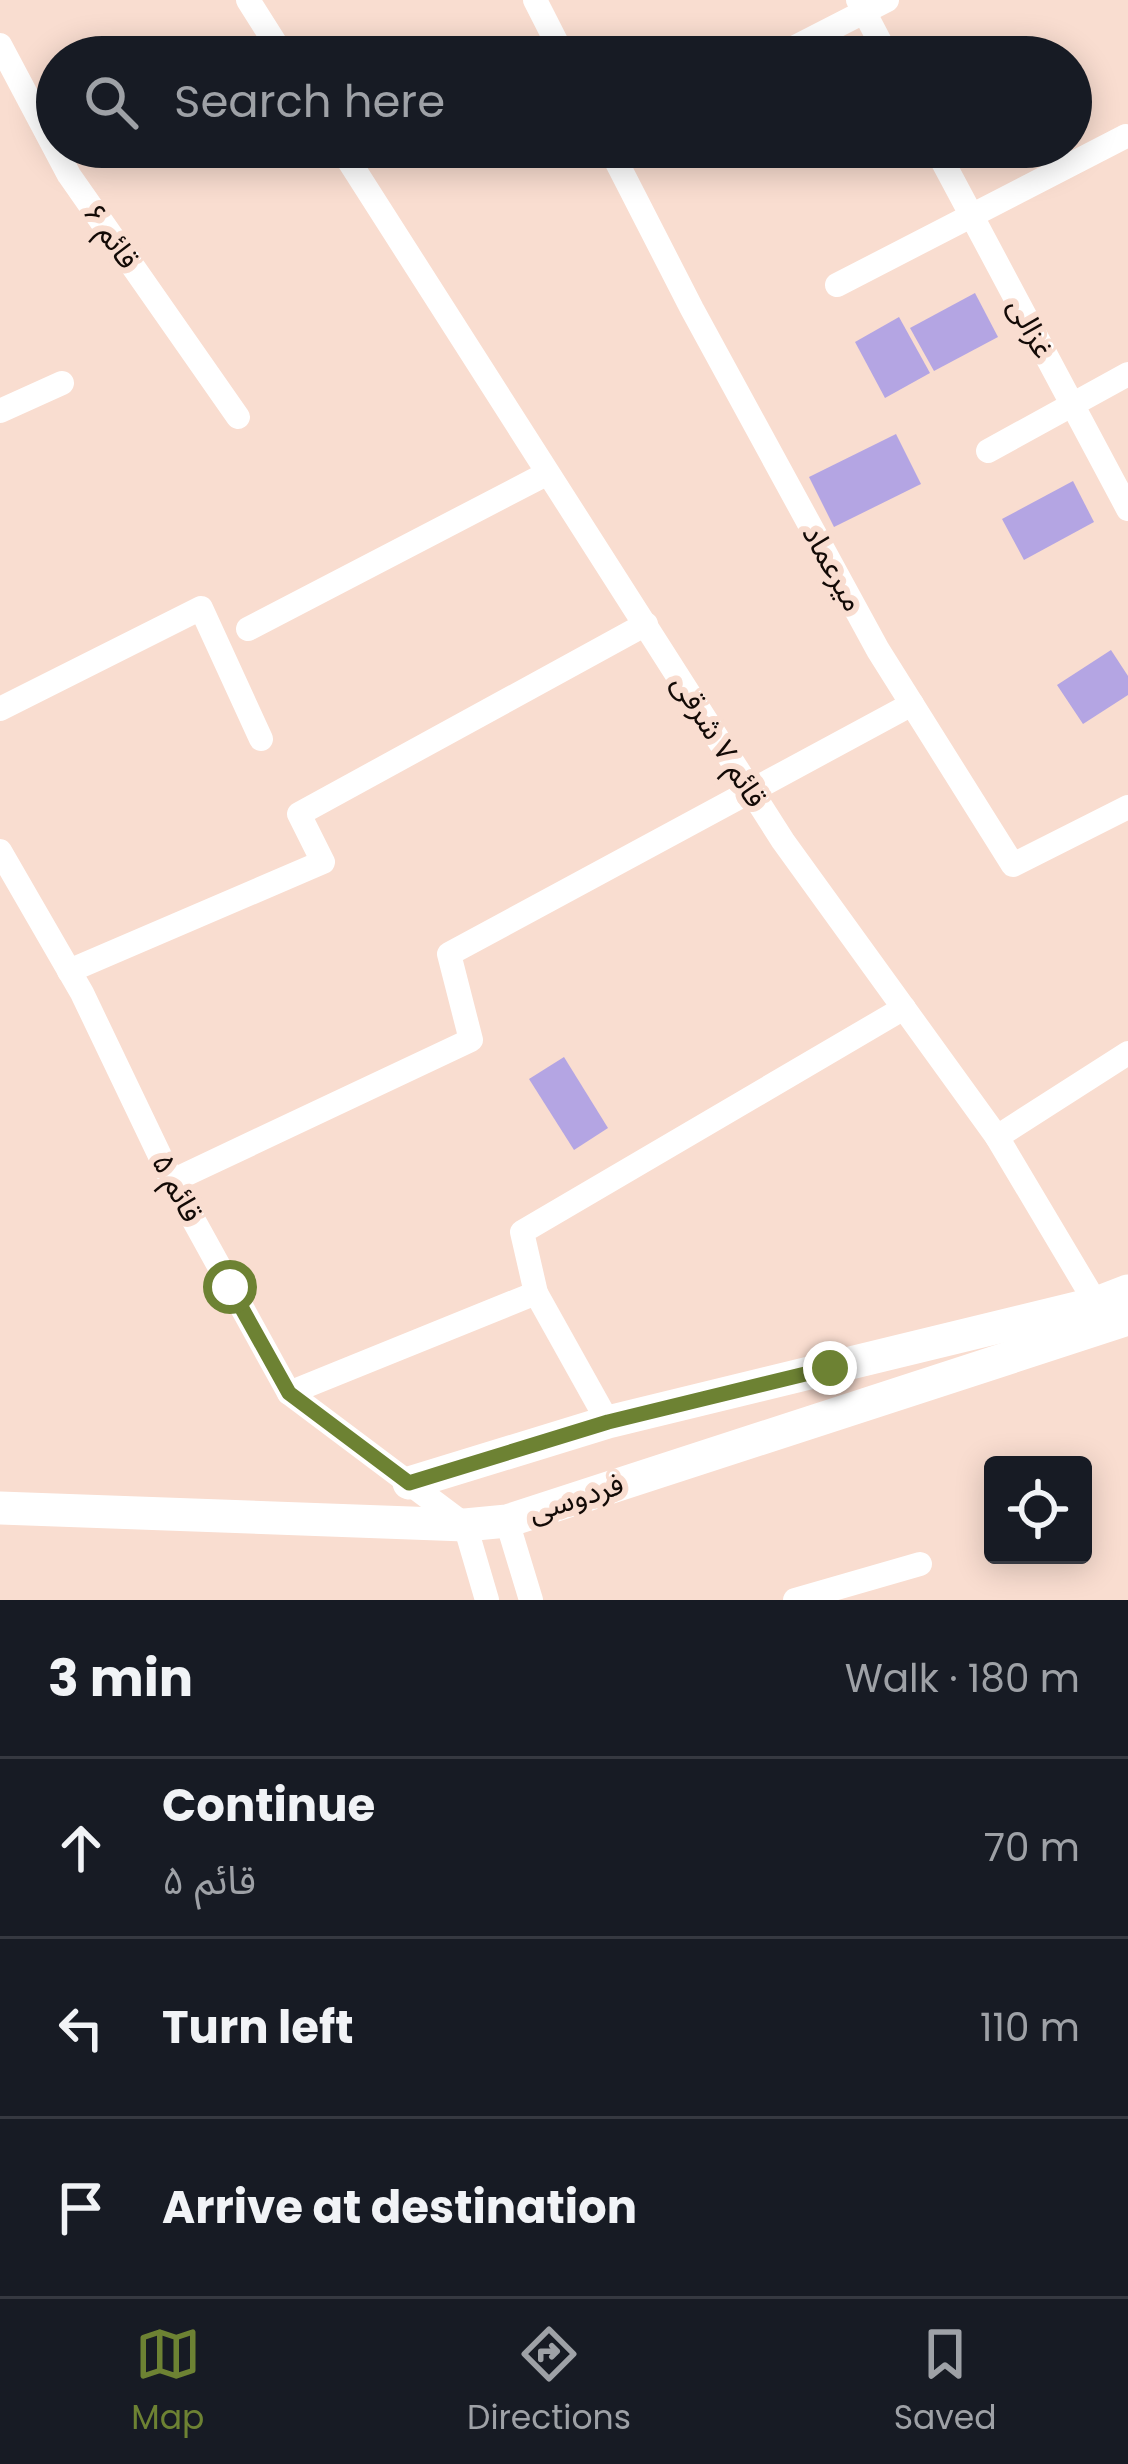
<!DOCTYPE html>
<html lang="en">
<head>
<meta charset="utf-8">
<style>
  :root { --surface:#171b24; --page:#242831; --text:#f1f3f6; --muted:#9ea1a6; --line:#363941; --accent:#6d8233 }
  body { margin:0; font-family:Poppins,"Noto Sans Arabic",sans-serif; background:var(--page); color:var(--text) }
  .controls { position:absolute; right:36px; bottom:36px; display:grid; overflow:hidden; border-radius:12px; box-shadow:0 6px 30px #0003 }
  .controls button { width:108px; height:108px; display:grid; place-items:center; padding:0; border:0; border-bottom:3px solid var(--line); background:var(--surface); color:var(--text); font:60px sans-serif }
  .stop { position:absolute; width:36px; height:36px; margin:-27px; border:9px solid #6d8233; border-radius:50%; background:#fff }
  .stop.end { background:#6d8233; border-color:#fff; box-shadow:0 3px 12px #0008 }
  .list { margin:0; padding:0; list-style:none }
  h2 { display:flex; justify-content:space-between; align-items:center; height:156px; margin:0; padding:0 48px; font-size:51px }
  h2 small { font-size:39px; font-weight:400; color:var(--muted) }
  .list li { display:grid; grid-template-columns:78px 1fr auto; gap:36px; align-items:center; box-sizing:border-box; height:180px; padding:0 48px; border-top:3px solid var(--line) }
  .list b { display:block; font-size:45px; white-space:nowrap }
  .list p { margin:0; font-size:39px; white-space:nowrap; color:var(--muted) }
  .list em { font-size:39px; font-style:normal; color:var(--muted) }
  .icon { flex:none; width:66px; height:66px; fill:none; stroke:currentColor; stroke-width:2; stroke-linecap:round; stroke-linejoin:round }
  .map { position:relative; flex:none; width:1128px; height:1600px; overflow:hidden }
  .search { position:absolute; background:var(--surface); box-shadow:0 6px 30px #0003; left:36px; right:36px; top:36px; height:132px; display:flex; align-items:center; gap:30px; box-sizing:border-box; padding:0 42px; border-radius:66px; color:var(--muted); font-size:45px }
  .sheet { height:696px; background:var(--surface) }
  nav { display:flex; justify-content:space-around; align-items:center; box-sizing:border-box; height:168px; border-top:3px solid var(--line); background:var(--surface); font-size:33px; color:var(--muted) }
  nav a { display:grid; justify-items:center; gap:6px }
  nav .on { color:var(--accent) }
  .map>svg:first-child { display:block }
  .building { fill:#b4a5e3 }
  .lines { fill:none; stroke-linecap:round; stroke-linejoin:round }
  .minor { stroke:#fff; stroke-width:24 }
  .secondary { stroke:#fff; stroke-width:33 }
  .route { stroke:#6d8233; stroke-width:15 }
  .labels { text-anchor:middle; stroke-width:12; stroke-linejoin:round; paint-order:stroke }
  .street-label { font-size:30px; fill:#130a06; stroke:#f9ddd0 }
</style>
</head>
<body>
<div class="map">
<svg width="1128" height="1600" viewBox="0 0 1128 1600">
  <rect width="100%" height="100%" fill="#f9ddd0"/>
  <g class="building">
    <path d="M975,293L998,337L934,371L910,328Z"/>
    <path d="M899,317L930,373L885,398L855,342Z"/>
    <path d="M896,434L921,484L834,527L809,477Z"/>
    <path d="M1073,481L1094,522L1024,560L1002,519Z"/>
    <path d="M1111,650L1128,676V695L1083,724L1057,685Z"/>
    <path d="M564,1057L608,1128L574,1150L529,1079Z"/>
  </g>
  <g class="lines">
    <g class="minor">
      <path d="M248,0L284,57"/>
      <path d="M535,0L564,57"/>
      <path d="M858,0L888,57"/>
      <path d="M0,45L69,175L238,417"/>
      <path d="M776,57L887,0"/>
      <path d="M340,147L783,841L997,1137L1103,1315"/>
      <path d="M609,147L692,309L878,650L1013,865L1128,807"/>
      <path d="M935,147L1128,509"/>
      <path d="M837,285L1126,136"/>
      <path d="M0,411L62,383"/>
      <path d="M988,451L1128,374"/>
      <path d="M248,629L546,474"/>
      <path d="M0,709L201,608L261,739"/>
      <path d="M0,851L82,993L172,1181L289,1393L465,1525L487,1600"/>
      <path d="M69,971L323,862L299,814L646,624"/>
      <path d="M997,1137L1128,1053"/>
      <path d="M172,1181L471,1040L449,954L912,704"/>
      <path d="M536,1293L608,1422"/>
      <path d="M289,1393L536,1293L522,1232L904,1008"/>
      <path d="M507,1521L531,1600"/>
      <path d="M795,1600L920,1564"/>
    </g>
    <g class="secondary">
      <path d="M409,1483L608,1422L1097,1303L1128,1291"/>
      <path d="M0,1508L465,1525L507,1521L1128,1319"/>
    </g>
  </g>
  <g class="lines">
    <path class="route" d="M230,1287L289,1393L409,1483L608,1422L830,1368"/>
  </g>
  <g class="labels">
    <g class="street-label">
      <text transform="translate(111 236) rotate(55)" y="10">قائم ۶</text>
      <text transform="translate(1031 328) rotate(62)" y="10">غزالی</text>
      <text transform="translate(833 568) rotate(61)" y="10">میرعماد</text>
      <text transform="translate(719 741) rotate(58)" y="10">قائم ۷ شرقی</text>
      <text transform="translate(177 1188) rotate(62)" y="10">قائم ۵</text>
      <text transform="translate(576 1498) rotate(-18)" y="10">فردوسی</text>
    </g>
  </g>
</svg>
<div class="controls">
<button><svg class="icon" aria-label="locate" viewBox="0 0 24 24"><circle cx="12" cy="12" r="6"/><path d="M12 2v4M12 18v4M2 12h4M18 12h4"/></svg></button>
</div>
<div class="stop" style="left:230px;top:1287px"></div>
<div class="stop end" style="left:830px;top:1368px"></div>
<div class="search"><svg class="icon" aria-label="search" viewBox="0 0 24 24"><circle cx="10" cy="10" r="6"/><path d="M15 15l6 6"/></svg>Search here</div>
</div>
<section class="sheet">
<h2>3 min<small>Walk · 180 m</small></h2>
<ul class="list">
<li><svg class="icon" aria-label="ahead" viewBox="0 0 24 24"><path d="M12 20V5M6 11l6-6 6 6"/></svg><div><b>Continue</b><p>قائم ۵</p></div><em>70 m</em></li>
<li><svg class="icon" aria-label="left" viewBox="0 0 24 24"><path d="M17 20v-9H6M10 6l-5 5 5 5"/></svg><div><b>Turn left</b></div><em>110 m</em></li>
<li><svg class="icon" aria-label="arrive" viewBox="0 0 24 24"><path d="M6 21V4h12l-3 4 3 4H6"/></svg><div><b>Arrive at destination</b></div></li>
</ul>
</section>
<nav>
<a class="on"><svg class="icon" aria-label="map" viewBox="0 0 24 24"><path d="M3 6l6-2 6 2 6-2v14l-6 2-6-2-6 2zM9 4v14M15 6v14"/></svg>Map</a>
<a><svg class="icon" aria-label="directions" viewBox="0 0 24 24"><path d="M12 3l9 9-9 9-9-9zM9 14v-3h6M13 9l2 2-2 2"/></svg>Directions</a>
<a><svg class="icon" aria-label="saved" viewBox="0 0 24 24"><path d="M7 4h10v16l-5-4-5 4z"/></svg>Saved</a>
</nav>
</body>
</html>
